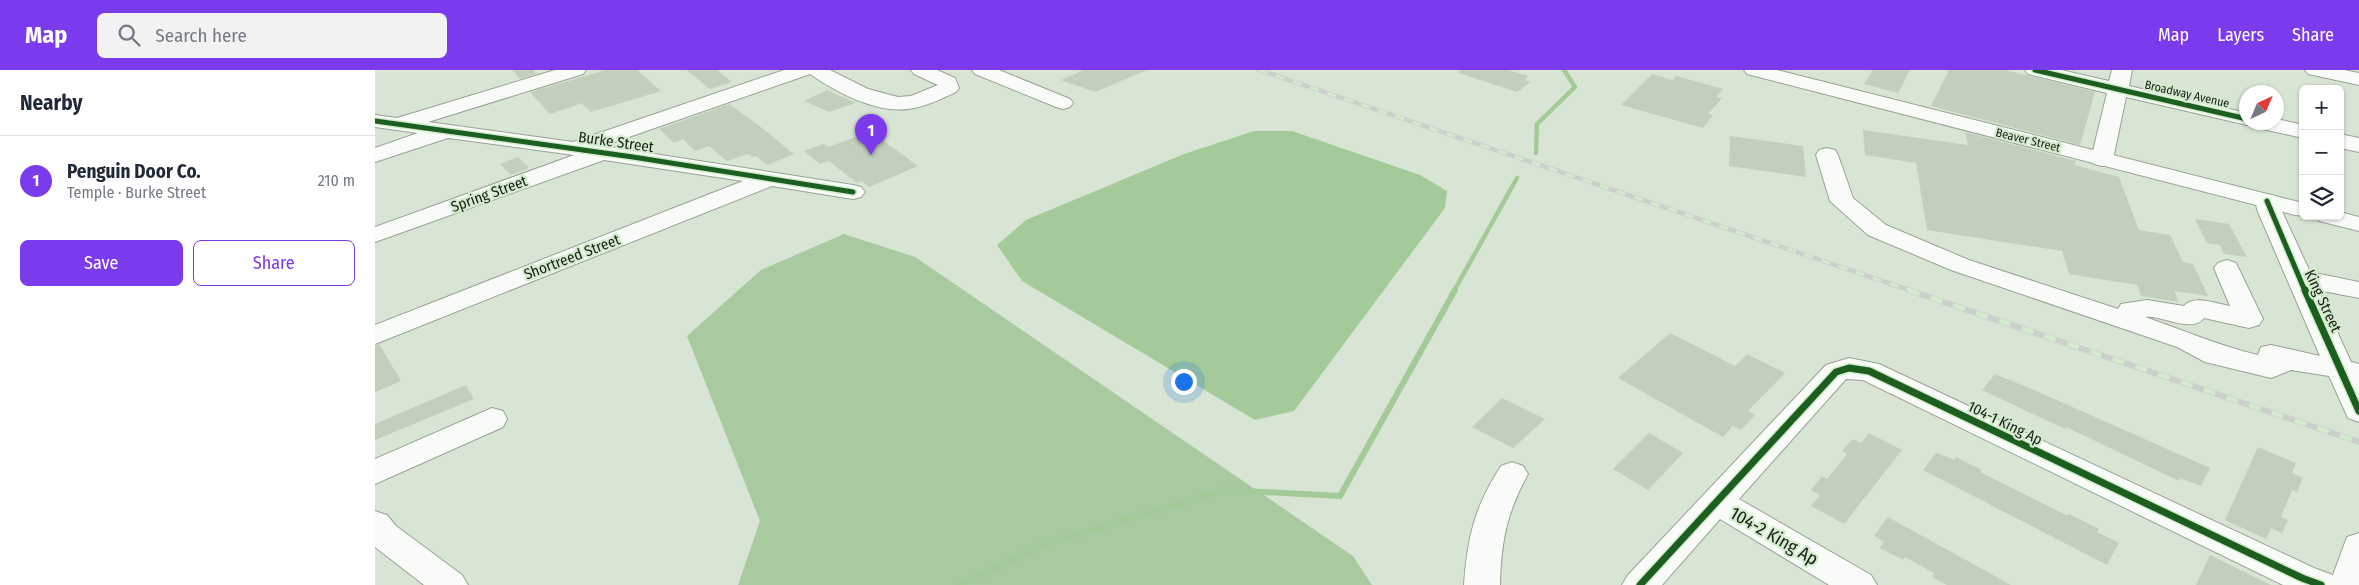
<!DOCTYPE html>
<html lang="en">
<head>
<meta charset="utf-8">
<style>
  :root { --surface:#fff; --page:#f2f2f3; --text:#1f2937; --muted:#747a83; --line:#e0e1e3; --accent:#7c3aed }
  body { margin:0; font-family:"Fira Sans Condensed",sans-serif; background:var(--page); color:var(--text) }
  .controls { position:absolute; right:15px; top:15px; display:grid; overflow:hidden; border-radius:8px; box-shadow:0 1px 4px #0004 }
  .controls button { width:45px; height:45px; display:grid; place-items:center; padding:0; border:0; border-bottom:1px solid var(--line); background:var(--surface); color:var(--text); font:25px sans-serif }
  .compass { position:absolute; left:1864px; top:15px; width:45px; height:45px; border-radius:50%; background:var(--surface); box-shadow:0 1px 4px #0004; rotate:44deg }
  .you { position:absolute; left:808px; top:311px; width:18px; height:18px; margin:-12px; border:4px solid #fff; border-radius:50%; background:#1a73e8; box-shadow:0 0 0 8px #1a73e833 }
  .badge { display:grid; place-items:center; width:32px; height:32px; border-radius:50%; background:var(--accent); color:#fff; font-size:16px; font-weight:700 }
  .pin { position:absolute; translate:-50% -41px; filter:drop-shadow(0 1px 2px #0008) }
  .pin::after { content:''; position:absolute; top:26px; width:18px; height:15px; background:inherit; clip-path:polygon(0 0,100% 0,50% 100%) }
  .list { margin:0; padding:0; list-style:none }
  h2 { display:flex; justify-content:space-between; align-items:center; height:65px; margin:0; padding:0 20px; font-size:21px }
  h2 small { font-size:16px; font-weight:400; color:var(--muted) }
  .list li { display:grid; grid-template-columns:32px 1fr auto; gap:15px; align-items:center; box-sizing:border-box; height:90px; padding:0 20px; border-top:1px solid var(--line) }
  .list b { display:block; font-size:19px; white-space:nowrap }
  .list p { margin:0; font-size:16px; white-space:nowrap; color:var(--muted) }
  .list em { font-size:16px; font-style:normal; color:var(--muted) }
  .actions { display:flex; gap:10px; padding:15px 20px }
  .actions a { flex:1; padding:11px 0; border:1px solid var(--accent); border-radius:8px; text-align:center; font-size:18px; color:var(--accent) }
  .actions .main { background:var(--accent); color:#fff }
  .icon { flex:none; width:28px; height:28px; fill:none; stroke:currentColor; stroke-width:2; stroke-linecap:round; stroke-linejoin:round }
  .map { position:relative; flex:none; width:1984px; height:515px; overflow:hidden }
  header { display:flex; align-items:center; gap:30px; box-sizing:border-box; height:70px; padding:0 25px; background:var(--accent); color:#fff }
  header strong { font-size:24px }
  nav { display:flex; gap:28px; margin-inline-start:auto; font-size:18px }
  .search { width:350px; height:45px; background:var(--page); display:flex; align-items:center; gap:12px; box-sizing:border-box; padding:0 18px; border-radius:8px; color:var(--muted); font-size:19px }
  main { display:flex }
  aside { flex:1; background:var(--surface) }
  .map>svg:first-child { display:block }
  .forest { fill:#a9c9a0 }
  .water { fill:#a4ca9a }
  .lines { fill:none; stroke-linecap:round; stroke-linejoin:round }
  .stream-far1 { stroke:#a4ca9a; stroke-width:4.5 }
  .stream { stroke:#a4ca9a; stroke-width:6 }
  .building { fill:#c1cfbc }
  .minor-casing { stroke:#99a295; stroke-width:2 }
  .major-casing { stroke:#99a295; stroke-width:2 }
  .minor { fill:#f9fbf9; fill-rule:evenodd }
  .major { fill:#f9fbf9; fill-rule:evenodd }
  .rail-far1-casing { stroke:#ccd0cc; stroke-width:4.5 }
  .rail-casing { stroke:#ccd0cc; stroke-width:6 }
  .rail-far1 { stroke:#d4ebce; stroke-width:3; stroke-dasharray:9; stroke-linecap:butt }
  .rail { stroke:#d4ebce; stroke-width:4.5; stroke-dasharray:12; stroke-linecap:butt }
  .cycleway-far1-casing { stroke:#d4ebce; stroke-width:8 }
  .cycleway-casing { stroke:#d4ebce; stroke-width:10 }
  .cycleway-far1 { stroke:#1b5e20; stroke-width:5 }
  .cycleway { stroke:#1b5e20; stroke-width:7 }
  .labels { text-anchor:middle; stroke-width:4.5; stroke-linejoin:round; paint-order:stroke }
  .far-street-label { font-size:12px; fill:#182016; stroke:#d4ebce }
  .street-label { font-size:15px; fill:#182016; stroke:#d4ebce }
  .near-street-label { font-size:18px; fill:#182016; stroke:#d4ebce }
</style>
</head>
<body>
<header>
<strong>Map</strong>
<div class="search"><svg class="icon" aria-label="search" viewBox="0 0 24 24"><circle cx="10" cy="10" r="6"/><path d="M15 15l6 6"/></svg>Search here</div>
<nav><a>Map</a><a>Layers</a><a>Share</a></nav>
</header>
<main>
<aside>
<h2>Nearby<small></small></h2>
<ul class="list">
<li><span class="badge">1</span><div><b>Penguin Door Co.</b><p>Temple · Burke Street</p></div><em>210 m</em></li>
</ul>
<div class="actions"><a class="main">Save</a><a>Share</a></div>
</aside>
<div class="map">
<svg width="1984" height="515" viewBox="0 0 1984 515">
  <rect width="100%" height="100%" fill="#d8e5d4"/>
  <path class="forest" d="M469,164L540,187L978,486L997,515H363L385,451L312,266L386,200Z"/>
  <path class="water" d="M879,61H917L1045,105L1072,121L1070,138L919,341L880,350L647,211L622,175L651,150L809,84Z"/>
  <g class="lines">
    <g class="stream-far1">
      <path d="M1161,83L1162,54L1200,17L1189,0"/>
      <path d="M1079,221L1142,108"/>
    </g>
    <path class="stream" d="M584,515L673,473L850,420L965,426L1080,220"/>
  </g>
  <g class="building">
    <path d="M137,0H158L161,4L145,9Z"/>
    <path d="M231,0H262L286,21L216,42L207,33L175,44L155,22Z"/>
    <path d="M312,0H342L357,12L335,19Z"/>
    <path d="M709,0H772L720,22L686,10Z"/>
    <path d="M1085,0H1133L1153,6L1150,10L1156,12L1142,22L1084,3Z"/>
    <path d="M1498,0H1535L1523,23L1489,14Z"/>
    <path d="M1574,0H1630L1720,22L1705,75L1556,36Z"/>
    <path d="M1277,4L1298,10L1301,6L1348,19L1341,27L1347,28L1333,44L1338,45L1328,58L1246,35Z"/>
    <path d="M452,20L481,33L454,42L429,31Z"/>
    <path d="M354,34L382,54L419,84L392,95L381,86L377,87L373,84L352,91L334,76L320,81L308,69L299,73L284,59Z"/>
    <path d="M1488,60L1593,75L1590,62L1701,91L1700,95L1744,107L1764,160L1795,165L1808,192L1818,194L1833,226L1799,221L1804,232L1766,226L1762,215L1694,204L1687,181L1552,160L1541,93L1490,85Z"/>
    <path d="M495,61L543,96L494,117L487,111L482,113L454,91L445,94L429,81L449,74L454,77Z"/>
    <path d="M1355,66L1428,76L1431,107L1354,96Z"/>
    <path d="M143,87L154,98L136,105L125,94Z"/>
    <path d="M1820,149L1854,154L1872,187L1849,184L1845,175L1832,173Z"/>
    <path d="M1295,263L1360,296L1372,284L1410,303L1373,341L1380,345L1366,360L1358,356L1348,367L1243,308Z"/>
    <path d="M4,274L26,311L0,322V276Z"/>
    <path d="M1620,304L1659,320L1835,398L1826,416L1805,408L1804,411L1691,357L1690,359L1607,320Z"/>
    <path d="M91,315L99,329L0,370V354Z"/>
    <path d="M1127,328L1170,349L1138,378L1097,357Z"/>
    <path d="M1274,363L1308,383L1273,420L1238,399Z"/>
    <path d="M1494,363L1527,380L1469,454L1436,436L1445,425L1436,420L1447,406L1452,409L1472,384L1467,381L1478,369L1486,373Z"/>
    <path d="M1883,377L1921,393L1917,403L1928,408L1922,422L1917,420L1906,447L1913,450L1907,463L1896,458L1891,469L1850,450Z"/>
    <path d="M1561,383L1580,390L1581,387L1607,400L1605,402L1693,446L1694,444L1724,459L1722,462L1744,473L1732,495L1548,400Z"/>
    <path d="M1513,447L1636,515H1572L1557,507L1559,503L1530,487L1528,490L1505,478L1509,472L1499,466Z"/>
    <path d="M1835,485L1896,515H1821Z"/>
  </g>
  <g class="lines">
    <defs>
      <g id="minor">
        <path d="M180,0H211L208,4L53,52L198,72L409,0H455L493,19L523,27L536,26L563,15L539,4L536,0H562L580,8L584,18L581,22C566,29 550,37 533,39C500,43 461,22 435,4L228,76L478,115L486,117L490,122L486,127L478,129L397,116L0,274V255L368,111L229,90L0,172V157L199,85L73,68L0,92V78L43,63L0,57V45L22,48Z"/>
        <path d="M597,0H624L695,29L698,33L695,37L688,39L681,37L600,4Z"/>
        <path d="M1650,0H1686L1734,11L1737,0H1757L1754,16L1872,43V52H1902V49L1928,55V68L1878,57L1877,54L1872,55L1751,27L1738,89L1735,94L1727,96L1719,94L1716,89L1732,23L1653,4Z"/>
        <path d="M1930,0H1969L1984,3V15L1933,4Z"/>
        <path d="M1965,64L1984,68V82L1965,78Z"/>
        <path d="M1452,78L1460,80L1463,85L1478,128L1511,155L1594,190L1743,239L1746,234L1772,230L1809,236C1819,224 1842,234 1855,236L1839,198L1843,193L1852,190L1861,193L1888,249L1884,255L1874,258L1829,248C1817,264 1785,244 1770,247C1808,260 1844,276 1883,285L1886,277L1896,275L1945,286L1883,142L1880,131L1884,126L1892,124L1900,126L1935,202L1984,212V228L1943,220L1976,292L1984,294V352L1973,348L1954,306L1916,300L1896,308L1830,292L1802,277L1576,200L1493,165L1455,131L1441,85L1444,80Z"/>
        <path d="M1474,288L1504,294L1939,498L1958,505L1972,467L1984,463V515H1908L1488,310L1471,309L1364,429L1496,505L1502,515H1454L1345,449L1287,515H1247L1253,505L1451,295Z"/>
        <path d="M117,338L128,341L132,349L128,357L0,414V389Z"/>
        <path d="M1137,392L1148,396L1153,404C1132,442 1126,471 1125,515H1089C1092,468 1100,436 1126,396Z"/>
        <path d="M0,441L12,445L21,456L87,505L93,515H49L0,477Z"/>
      </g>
      <g id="major">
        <path d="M1369,0H1402L1928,133V146H1932L1920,145L1372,4Z"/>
        <path d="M1965,142L1984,147V161L1944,151L1941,146H1965Z"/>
      </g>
    </defs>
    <use href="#minor" class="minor-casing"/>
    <use href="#major" class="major-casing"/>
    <use href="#minor" class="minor"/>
    <use href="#major" class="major"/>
    <defs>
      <path id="rail-far1" d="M884,0L1537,221"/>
      <path id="rail" d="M1533,220L1984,372"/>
    </defs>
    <use href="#rail-far1" class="rail-far1-casing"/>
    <use href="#rail" class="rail-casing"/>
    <use href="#rail-far1" class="rail-far1"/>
    <use href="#rail" class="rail"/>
    <defs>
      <g id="cycleway-far1">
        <path d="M1660,0L1872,49"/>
        <path d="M0,51L258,87L478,122"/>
        <path d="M1892,131L1930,221"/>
      </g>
      <g id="cycleway">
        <path d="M1930,220L1984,341"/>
        <path d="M1265,515L1461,302L1474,298L1494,301L1927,508L1946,515"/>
      </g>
    </defs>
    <use href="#cycleway-far1" class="cycleway-far1-casing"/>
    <use href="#cycleway" class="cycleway-casing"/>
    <use href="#cycleway-far1" class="cycleway-far1"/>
    <use href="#cycleway" class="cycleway"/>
  </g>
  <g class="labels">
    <g class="far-street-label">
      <text transform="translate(1812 24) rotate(13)" y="4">Broadway Avenue</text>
      <text transform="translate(1653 70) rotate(14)" y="4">Beaver Street</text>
    </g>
    <g class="street-label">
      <text transform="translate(241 72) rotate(8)" y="5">Burke Street</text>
      <text transform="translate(114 124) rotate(-20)" y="5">Spring Street</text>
      <text transform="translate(197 187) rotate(-21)" y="5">Shortreed Street</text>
      <text transform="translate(1948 231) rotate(65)" y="5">King Street</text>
      <text transform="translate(1630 353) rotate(26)" y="5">104-1 King Ap</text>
    </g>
    <g class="near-street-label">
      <text transform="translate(1399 466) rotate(30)" y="6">104-2 King Ap</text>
    </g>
  </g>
</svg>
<div class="controls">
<button>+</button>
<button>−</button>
<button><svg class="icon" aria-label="layers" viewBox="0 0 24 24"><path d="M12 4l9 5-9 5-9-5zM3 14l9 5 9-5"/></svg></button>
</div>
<svg class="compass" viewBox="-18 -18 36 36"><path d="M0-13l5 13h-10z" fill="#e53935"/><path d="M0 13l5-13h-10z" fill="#747a83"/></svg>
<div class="you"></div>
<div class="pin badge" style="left:496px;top:85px">1</div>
</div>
</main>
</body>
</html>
